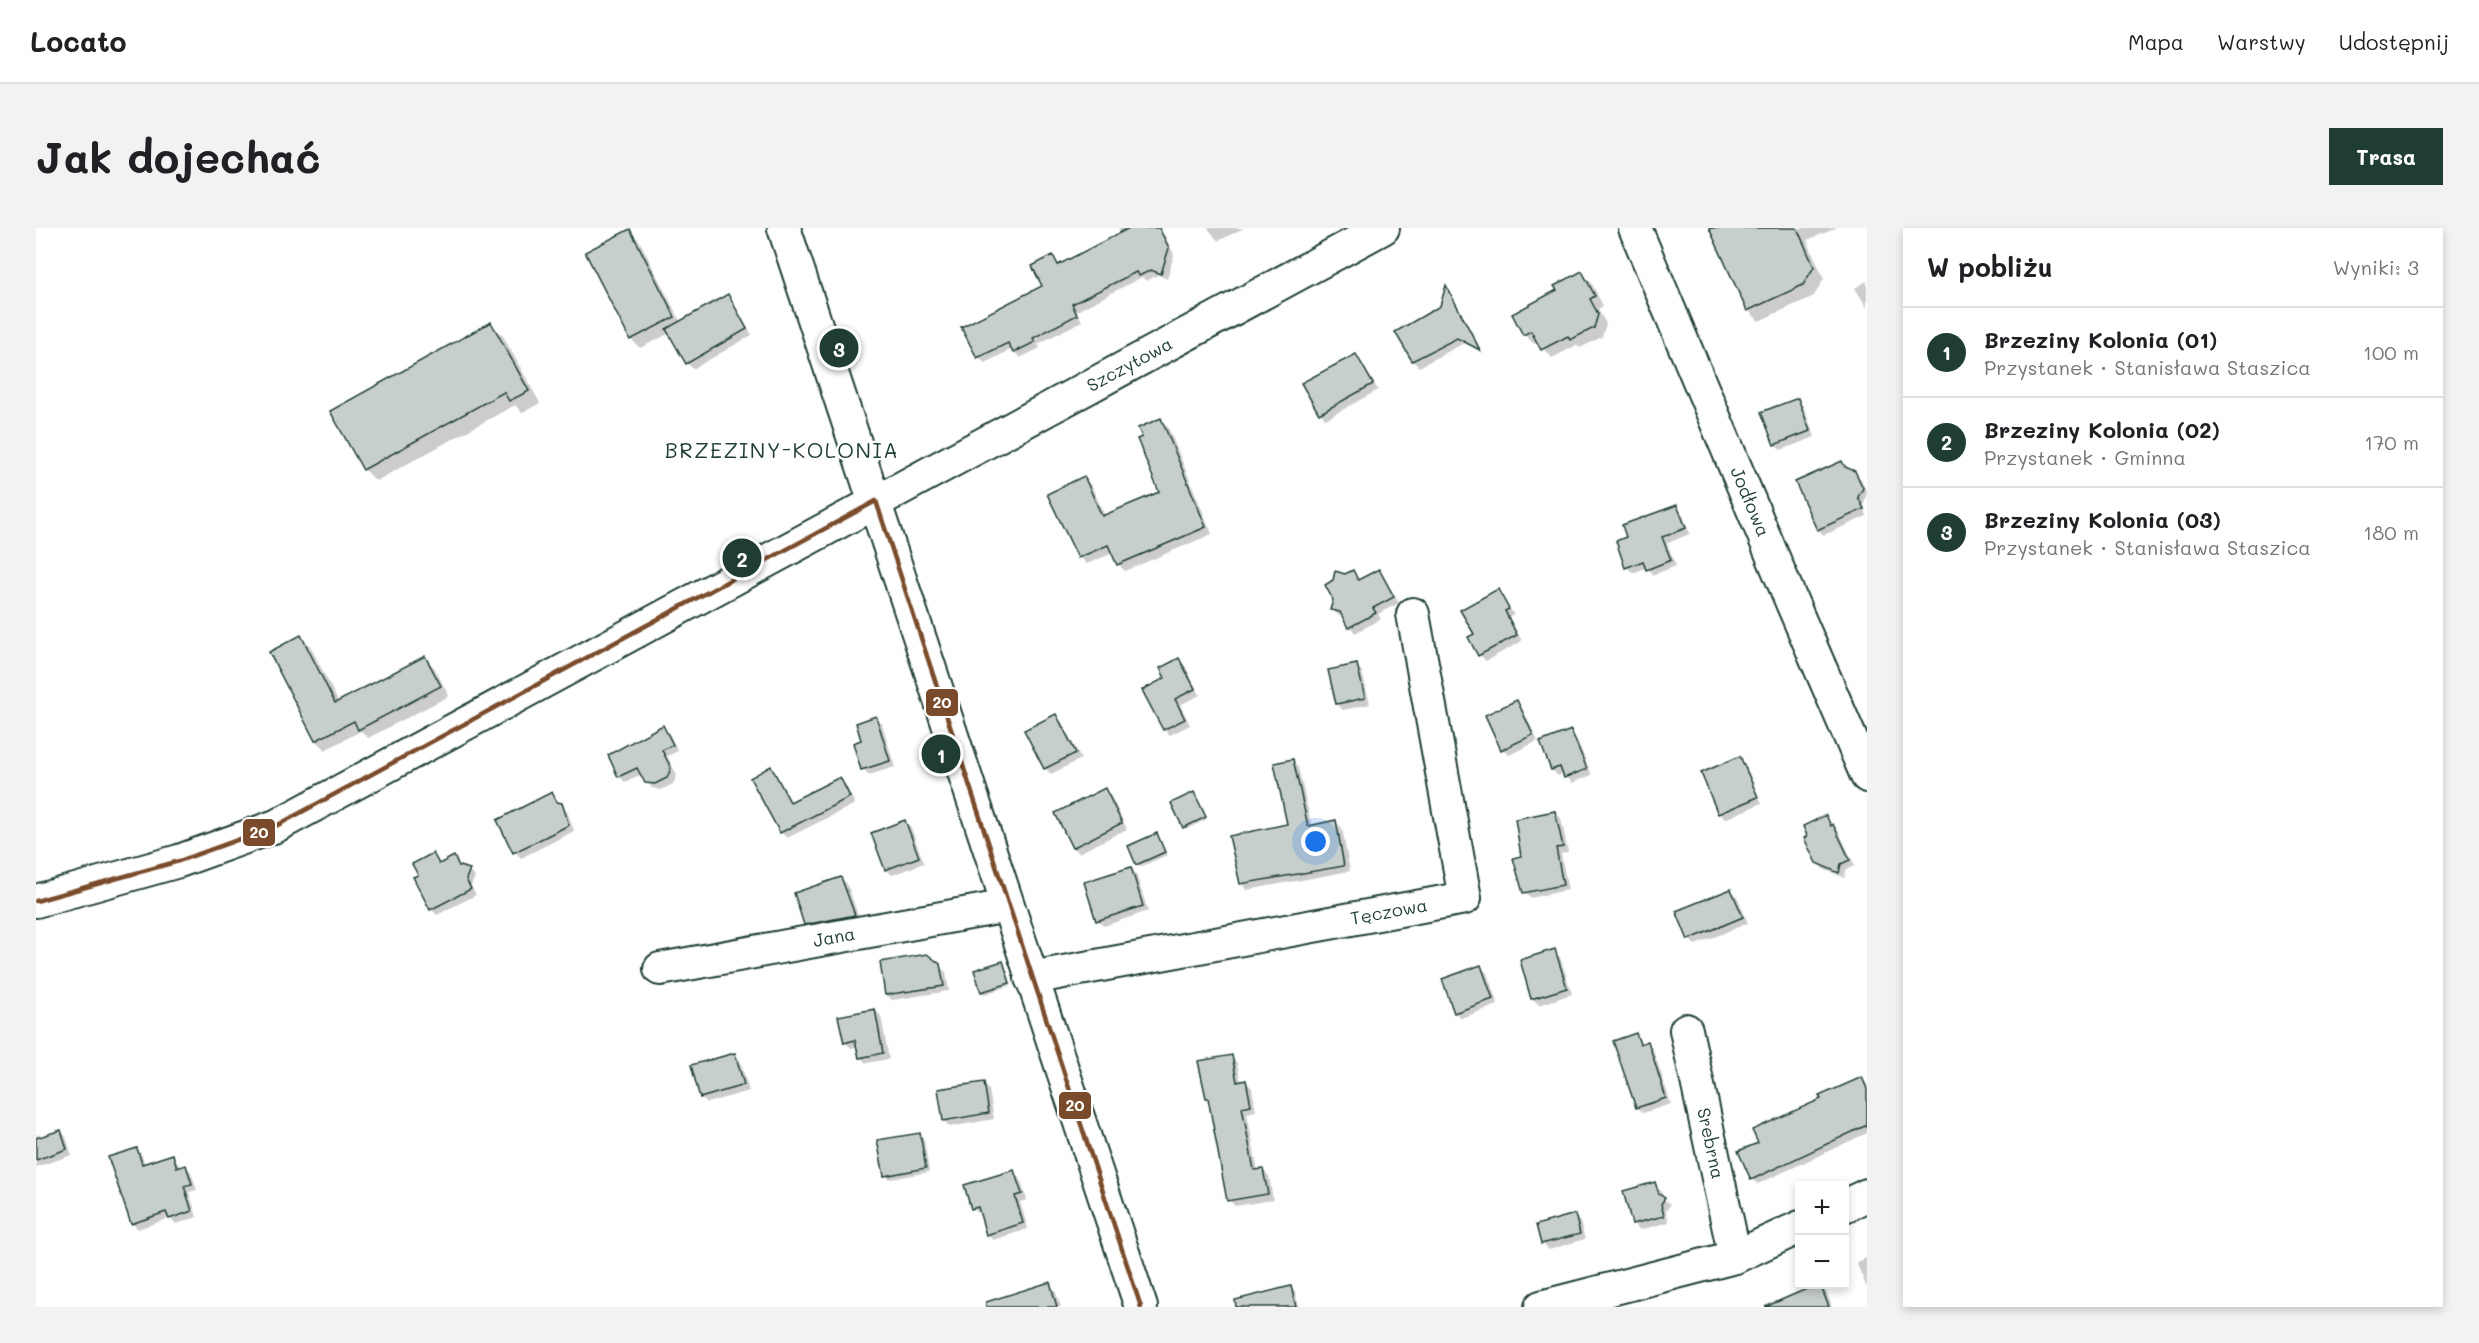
<!DOCTYPE html>
<html lang="pl">
<head>
<meta charset="utf-8">
<style>
  :root { --surface:#fff; --page:#f2f2f2; --text:#202124; --muted:#757577; --line:#e0e0e0; --accent:#1f3d34 }
  body { margin:0; font-family:Mali,sans-serif; background:var(--page); color:var(--text) }
  .controls { position:absolute; right:18px; bottom:18px; display:grid; overflow:hidden; border-radius:0px; box-shadow:0 3px 9px #0003 }
  .controls button { width:54px; height:54px; display:grid; place-items:center; padding:0; border:0; border-bottom:2px solid var(--line); background:var(--surface); color:var(--text); font:30px sans-serif }
  .you { position:absolute; left:1280px; top:614px; width:21px; height:21px; margin:-15px; border:4px solid #fff; border-radius:50%; background:#1a73e8; box-shadow:0 0 0 9px #1a73e833 }
  .badge { display:grid; place-items:center; width:39px; height:39px; border-radius:50%; background:var(--accent); color:#fff; font-size:20px; font-weight:700 }
  .pin { position:absolute; translate:-50% -50%; border:3px solid #fff; box-shadow:0 2px 6px #0006 }
  .list { margin:0; padding:0; list-style:none }
  h2 { display:flex; justify-content:space-between; align-items:center; height:78px; margin:0; padding:0 24px; font-size:26px }
  h2 small { font-size:20px; font-weight:400; color:var(--muted) }
  .list li { display:grid; grid-template-columns:39px 1fr auto; gap:18px; align-items:center; box-sizing:border-box; height:90px; padding:0 24px; border-top:2px solid var(--line) }
  .list b { display:block; font-size:22px; white-space:nowrap }
  .list p { margin:0; font-size:20px; white-space:nowrap; color:var(--muted) }
  .list em { font-size:20px; font-style:normal; color:var(--muted) }
  .map { position:relative; flex:none; width:1831px; height:1079px; overflow:hidden; border-radius:0px }
  header { display:flex; align-items:center; gap:36px; box-sizing:border-box; height:84px; padding:0 30px; background:var(--surface); border-bottom:2px solid var(--line) }
  header strong { font-size:28px }
  nav { display:flex; gap:33px; margin-inline-start:auto; font-size:21px }
  .intro { display:flex; align-items:center; justify-content:space-between; box-sizing:border-box; height:144px; padding:0 36px }
  h1 { margin:0; font-size:42px }
  .button { padding:15px 27px; border-radius:0px; background:var(--accent); color:#fff; font-size:21px; font-weight:700 }
  main { display:flex; gap:36px; padding:0 36px }
  aside { flex:1; background:var(--surface); border-radius:0px; box-shadow:0 3px 9px #0003 }
  .map>svg:first-child { display:block }
  .shadow { fill:#0003 }
  .building { fill:#c7cfcc; stroke:#1f3d34; stroke-width:1.5 }
  .lines { fill:none; stroke-linecap:round; stroke-linejoin:round }
  .minor-casing { stroke:#1f3d34; stroke-width:36 }
  .minor { stroke:#fff; stroke-width:32 }
  .bus-1-casing { stroke:#fff; stroke-width:9 }
  .bus-1 { stroke:#7a4b2a; stroke-width:4.5 }
  .labels { text-anchor:middle; stroke-width:4.5; stroke-linejoin:round; paint-order:stroke }
  .street-label { font-size:18px; fill:#1f3d34; stroke:#fff }
  .quarter-label { font-size:21px; letter-spacing:1.5px; fill:#1f3d34; stroke:#fff }
  .line-badge { stroke:#fff; stroke-width:2 }
  .badge-label { font-size:16px; text-anchor:middle; font-weight:bold; fill:#fff }
</style>
</head>
<body>
<header>
<strong>Locato</strong>
<nav><a>Mapa</a><a>Warstwy</a><a>Udostępnij</a></nav>
</header>
<div class="intro"><h1>Jak dojechać</h1><a class="button">Trasa</a></div>
<main>
<div class="map">
<svg width="1831" height="1079" viewBox="0 0 1831 1079">
  <rect width="100%" height="100%" fill="#fff"/>
  <filter id="ink" filterUnits="userSpaceOnUse"><feTurbulence type="fractalNoise" baseFrequency=".0167" numOctaves="2"/><feDisplacementMap in="SourceGraphic" scale="12" xChannelSelector="R" yChannelSelector="G"/><feConvolveMatrix kernelMatrix="1 2 1 2 8 2 1 2 1" color-interpolation-filters="sRGB"/></filter>
  <g filter="url(#ink)">
    <g class="shadow">
      <path d="M1082,0H1110L1123,2L1129,8L1138,27L1131,51L1122,47L1110,53L1106,49L1041,83L1046,93L1002,116L1004,120L984,130L976,121L949,135L943,129L927,99L1008,59L1017,29L1024,38L1085,6Z"/>
      <path d="M1172,0H1208L1182,13Z"/>
      <path d="M1675,0H1801L1771,12L1788,51L1778,68L1723,93L1712,82Z"/>
      <path d="M594,3L603,12L645,95L691,68L697,74L716,107L657,141L651,135L634,105L604,120L595,111Z"/>
      <path d="M1546,45L1555,54L1567,78L1562,81L1570,96L1566,109L1544,120L1541,117L1516,130L1502,113L1498,116L1488,106L1478,86L1523,63Z"/>
      <path d="M1831,53V80L1819,60Z"/>
      <path d="M1411,60L1415,65L1447,125L1428,115L1383,139L1377,133L1361,104L1406,79Z"/>
      <path d="M455,96L467,108L504,175L486,185L479,177L340,253L328,241Z"/>
      <path d="M1319,127L1325,133L1342,162L1290,191L1284,185Z"/>
      <path d="M1761,172L1767,178L1779,209L1745,222L1739,216Z"/>
      <path d="M1124,192L1132,199L1176,306L1089,343L1082,336L1077,325L1051,336L1043,329L1047,250L1055,257L1069,288L1125,265L1108,210Z"/>
      <path d="M1806,234L1825,251L1831,265L1828,276L1831,288L1788,307L1782,302L1761,255Z"/>
      <path d="M1640,279L1646,285L1654,306L1631,315L1640,338L1617,347L1611,339L1597,345L1591,339Z"/>
      <path d="M1342,343L1348,349L1363,375L1342,386L1345,391L1319,405L1308,389L1302,387L1296,381L1309,348L1316,344L1324,353Z"/>
      <path d="M1462,363L1478,387L1473,389L1486,413L1450,433L1444,427L1440,406Z"/>
      <path d="M265,409L274,418L303,475L389,430L398,439L413,468L332,510L325,503L289,522L280,513L235,424Z"/>
      <path d="M1143,432L1149,438L1164,467L1144,477L1154,497L1134,507L1128,502L1131,450Z"/>
      <path d="M1320,438L1326,444L1334,476L1307,482L1301,476Z"/>
      <path d="M1480,474L1486,480L1502,513L1473,527L1467,521L1451,487Z"/>
      <path d="M1020,488L1026,494L1045,531L1015,546L1009,540Z"/>
      <path d="M840,490L846,496L859,539L833,547L827,541V513Z"/>
      <path d="M627,499L633,505L642,523L631,528L641,547L637,556L625,562L616,560L606,546L589,554L583,548Z"/>
      <path d="M1534,504L1540,510L1556,547L1536,555L1528,545L1522,548L1516,542L1506,515Z"/>
      <path d="M1703,530L1709,536L1726,575L1689,591L1683,585Z"/>
      <path d="M1256,533L1262,539L1276,599L1300,594L1306,600L1314,643L1211,662L1205,655L1253,597Z"/>
      <path d="M735,540L740,546L756,575L804,551L810,557L819,576L751,610L745,604Z"/>
      <path d="M1069,562L1075,568L1091,601L1043,625L1037,619Z"/>
      <path d="M516,566L531,583L538,603L485,630L479,624Z"/>
      <path d="M1160,568L1171,591L1151,601L1148,599Z"/>
      <path d="M1519,584L1525,590L1532,624L1525,626L1532,662L1494,670L1488,664L1486,629Z"/>
      <path d="M1790,589L1803,604L1819,638L1810,642L1809,650L1787,641L1781,634Z"/>
      <path d="M869,594L875,600L888,635L856,647L850,641Z"/>
      <path d="M1121,607L1131,627L1104,639L1102,636Z"/>
      <path d="M397,626L405,637L418,630L426,641L433,643L439,649L435,658L440,667L401,687L395,681L384,647Z"/>
      <path d="M1094,640L1100,646L1112,683L1068,698L1062,692Z"/>
      <path d="M805,650L811,656L824,693L775,702L769,696Z"/>
      <path d="M1695,662L1701,668L1712,695L1659,717L1653,711Z"/>
      <path d="M1518,723L1524,729L1536,766L1503,777L1497,771L1485,733Z"/>
      <path d="M967,734L976,757L949,766L946,764Z"/>
      <path d="M903,738L910,744L913,763L856,772L850,766Z"/>
      <path d="M1445,739L1451,745L1462,777L1425,790L1419,784Z"/>
      <path d="M839,782L845,788L853,831L830,835L824,829L822,819L815,820L809,814Z"/>
      <path d="M1599,807L1607,816L1611,815L1617,821L1635,876L1607,885L1601,879Z"/>
      <path d="M698,826L704,832L713,863L671,875L665,869Z"/>
      <path d="M1195,829L1201,835L1205,855L1210,854L1216,860L1220,883L1211,885L1222,943L1227,942L1233,948L1237,972L1199,978L1193,972L1174,872L1171,869Z"/>
      <path d="M1825,851L1831,856V905L1722,956L1716,951L1724,915L1787,872Z"/>
      <path d="M947,856L953,862L958,891L914,899L908,893Z"/>
      <path d="M24,903L30,909L36,927L0,939V906L6,909Z"/>
      <path d="M884,906L888,911L893,944L854,951L849,947Z"/>
      <path d="M100,922L106,927L109,937L137,928L145,940L149,938L155,944L161,962L153,964L161,989L140,996L134,990L102,1001L96,995Z"/>
      <path d="M978,944L984,950L991,972L984,974L992,1001L957,1012L951,1006L945,985L943,986L937,980Z"/>
      <path d="M1619,956L1625,962L1627,970L1634,977L1630,983L1633,994L1604,1002L1598,996L1589,964Z"/>
      <path d="M1538,988L1544,994L1549,1011L1513,1022L1507,1016L1502,998Z"/>
      <path d="M1831,1030V1060L1820,1034Z"/>
      <path d="M1013,1056L1019,1062L1025,1079H982Z"/>
      <path d="M1784,1058L1790,1063L1796,1079H1734Z"/>
      <path d="M1254,1059L1259,1064L1263,1079H1208Z"/>
    </g>
    <g class="building">
      <path d="M1093,0H1123L1133,20L1125,46L1115,42L1103,48L1100,44L1036,76L1041,87L997,110L999,114L977,125L972,115L941,130L925,99L1006,58L996,38L1017,27L1022,37Z"/>
      <path d="M1673,0H1761L1778,39L1767,57L1711,83Z"/>
      <path d="M594,1L639,89L594,112L549,24Z"/>
      <path d="M1546,43L1559,68L1554,71L1562,86L1558,100L1534,112L1532,108L1505,122L1495,103L1487,107L1476,86L1521,62L1518,58Z"/>
      <path d="M1410,57L1444,122L1421,110L1376,133L1359,104L1404,78Z"/>
      <path d="M692,66L711,101L650,136L630,101Z"/>
      <path d="M455,94L493,163L473,173L468,164L327,242L294,183Z"/>
      <path d="M1320,126L1337,156L1283,186L1265,155Z"/>
      <path d="M1762,170L1774,203L1738,217L1725,184Z"/>
      <path d="M1125,190L1170,299L1081,337L1072,317L1042,330L1011,266L1048,248L1066,288L1123,264L1101,211L1106,209L1102,200Z"/>
      <path d="M1806,233L1809,239L1819,243L1827,260L1822,269L1828,281L1781,302L1759,254Z"/>
      <path d="M1641,277L1650,300L1626,309L1635,332L1610,342L1607,333L1589,340L1580,313L1590,309L1586,297Z"/>
      <path d="M1343,341L1358,369L1337,380L1340,385L1312,400L1304,384L1294,382L1297,372L1289,357L1297,352L1299,343L1309,346L1317,342L1322,352Z"/>
      <path d="M1462,361L1473,381L1469,383L1481,407L1442,428L1432,409L1438,406L1424,382Z"/>
      <path d="M265,407L299,475L389,428L405,458L322,502L318,493L279,513L233,424Z"/>
      <path d="M1143,430L1159,461L1139,471L1149,491L1127,502L1106,462L1129,450L1124,440Z"/>
      <path d="M1321,436L1329,470L1300,476L1292,442Z"/>
      <path d="M1481,472L1497,507L1465,522L1449,487Z"/>
      <path d="M1020,486L1040,525L1008,541L988,502Z"/>
      <path d="M840,488L854,533L825,542L817,515L825,512L820,495Z"/>
      <path d="M627,497L637,517L626,522L635,540L631,550L619,556L609,555L601,540L582,549L572,527Z"/>
      <path d="M1535,502L1551,541L1528,550L1524,539L1515,542L1504,514Z"/>
      <path d="M1704,528L1722,569L1682,586L1665,545Z"/>
      <path d="M1257,531L1272,598L1300,592L1308,638L1204,656L1193,608L1251,596L1238,535Z"/>
      <path d="M735,538L754,574L804,549L814,569L744,605L714,550Z"/>
      <path d="M1069,560L1086,595L1036,620L1019,585Z"/>
      <path d="M516,564L521,574L526,575L533,597L477,625L461,592Z"/>
      <path d="M1158,564L1170,589L1147,600L1135,575Z"/>
      <path d="M1519,583L1527,619L1520,620L1527,657L1487,665L1477,630L1485,628L1479,591Z"/>
      <path d="M1790,587L1795,598L1797,596L1814,632L1805,636L1803,645L1780,635L1768,610L1771,608L1767,598Z"/>
      <path d="M869,592L883,629L849,642L835,605Z"/>
      <path d="M1121,605L1129,624L1100,637L1092,618Z"/>
      <path d="M397,625L403,636L418,628L423,638L434,641L430,651L435,661L394,682L377,649L382,647L376,636Z"/>
      <path d="M1095,639L1107,678L1060,693L1048,654Z"/>
      <path d="M805,649L819,687L768,697L758,665Z"/>
      <path d="M1695,661L1707,689L1652,712L1640,683Z"/>
      <path d="M1519,721L1531,760L1495,771L1484,732Z"/>
      <path d="M891,726L904,736L908,758L849,767L844,734Z"/>
      <path d="M967,733L974,755L945,764L938,742Z"/>
      <path d="M1445,737L1457,771L1418,785L1406,751Z"/>
      <path d="M839,781L847,825L823,830L819,812L808,815L802,788Z"/>
      <path d="M1600,805L1604,816L1612,813L1630,870L1600,880L1577,813Z"/>
      <path d="M699,825L708,857L664,870L655,837Z"/>
      <path d="M1196,827L1201,854L1210,852L1215,877L1206,879L1218,942L1227,941L1232,966L1191,973L1172,870H1170L1162,833Z"/>
      <path d="M1826,849L1831,861V897L1715,952L1702,923L1722,915L1716,902L1785,871L1783,868Z"/>
      <path d="M948,854L953,885L907,893L902,861Z"/>
      <path d="M25,902L31,921L0,932V910Z"/>
      <path d="M884,905L890,940L848,948L841,912Z"/>
      <path d="M101,920L106,936L137,926L141,940L150,937L156,956L148,958L156,983L133,991L130,984L95,996L72,929Z"/>
      <path d="M978,942L986,966L979,968L987,995L950,1007L942,979L935,981L928,957Z"/>
      <path d="M1619,954L1623,966L1629,970L1625,976L1628,988L1596,996L1587,963Z"/>
      <path d="M1539,986L1544,1006L1505,1016L1500,997Z"/>
      <path d="M1014,1054L1021,1079H950V1074Z"/>
      <path d="M1782,1056H1784L1793,1079H1729Z"/>
      <path d="M1255,1058L1260,1079H1200L1199,1072Z"/>
    </g>
    <g class="lines">
      <defs>
        <g id="minor">
          <path d="M748,0L1105,1079"/>
          <path id="s1" d="M1599,0L1757,377L1831,548"/>
          <path id="s2" d="M0,673L143,633L240,598L1347,0"/>
          <path id="s3" d="M624,741L972,678"/>
          <path id="s4" d="M995,750L1429,670L1377,386"/>
          <path id="s5" d="M1650,802L1699,1029"/>
          <path d="M1808,978L1831,967"/>
          <path d="M1505,1079L1699,1029L1764,999"/>
        </g>
      </defs>
      <use href="#minor" class="minor-casing"/>
      <use href="#minor" class="minor"/>
      <defs>
        <g id="bus-1">
          <path d="M840,273L1105,1079"/>
          <path d="M0,673L143,633L240,598L840,273"/>
        </g>
      </defs>
      <use href="#bus-1" class="bus-1-casing"/>
      <use href="#bus-1" class="bus-1"/>
    </g>
  </g>
  <g class="labels">
    <g class="street-label">
      <text dy="6" stroke="none"><textPath href="#s2" startOffset="1222">Szczytowa</textPath></text>
      <text dy="6" stroke="none"><textPath href="#s1" startOffset="297">Jodłowa</textPath></text>
      <text dy="6" stroke="none"><textPath href="#s4" startOffset="364">Tęczowa</textPath></text>
      <text dy="6" stroke="none"><textPath href="#s3" startOffset="177">Jana</textPath></text>
      <text dy="6" stroke="none"><textPath href="#s5" startOffset="116">Srebrna</textPath></text>
    </g>
    <g class="quarter-label">
      <text x="746" y="230">BRZEZINY-KOLONIA</text>
    </g>
  </g>
  <g class="line-badge">
    <rect x="889" y="460" width="34" height="29" rx="6" fill="#7a4b2a"/>
    <rect x="206" y="590" width="34" height="29" rx="6" fill="#7a4b2a"/>
    <rect x="1022" y="863" width="34" height="29" rx="6" fill="#7a4b2a"/>
  </g>
  <g class="badge-label">
    <text x="906" y="480">20</text>
    <text x="223" y="610">20</text>
    <text x="1039" y="883">20</text>
  </g>
</svg>
<div class="controls">
<button>+</button>
<button>−</button>
</div>
<div class="you"></div>
<div class="pin badge" style="left:905px;top:526px">1</div>
<div class="pin badge" style="left:706px;top:330px">2</div>
<div class="pin badge" style="left:803px;top:120px">3</div>
</div>
<aside>
<h2>W pobliżu<small>Wyniki: 3</small></h2>
<ul class="list">
<li><span class="badge">1</span><div><b>Brzeziny Kolonia (01)</b><p>Przystanek · Stanisława Staszica</p></div><em>100 m</em></li>
<li><span class="badge">2</span><div><b>Brzeziny Kolonia (02)</b><p>Przystanek · Gminna</p></div><em>170 m</em></li>
<li><span class="badge">3</span><div><b>Brzeziny Kolonia (03)</b><p>Przystanek · Stanisława Staszica</p></div><em>180 m</em></li>
</ul>
</aside>
</main>
</body>
</html>
